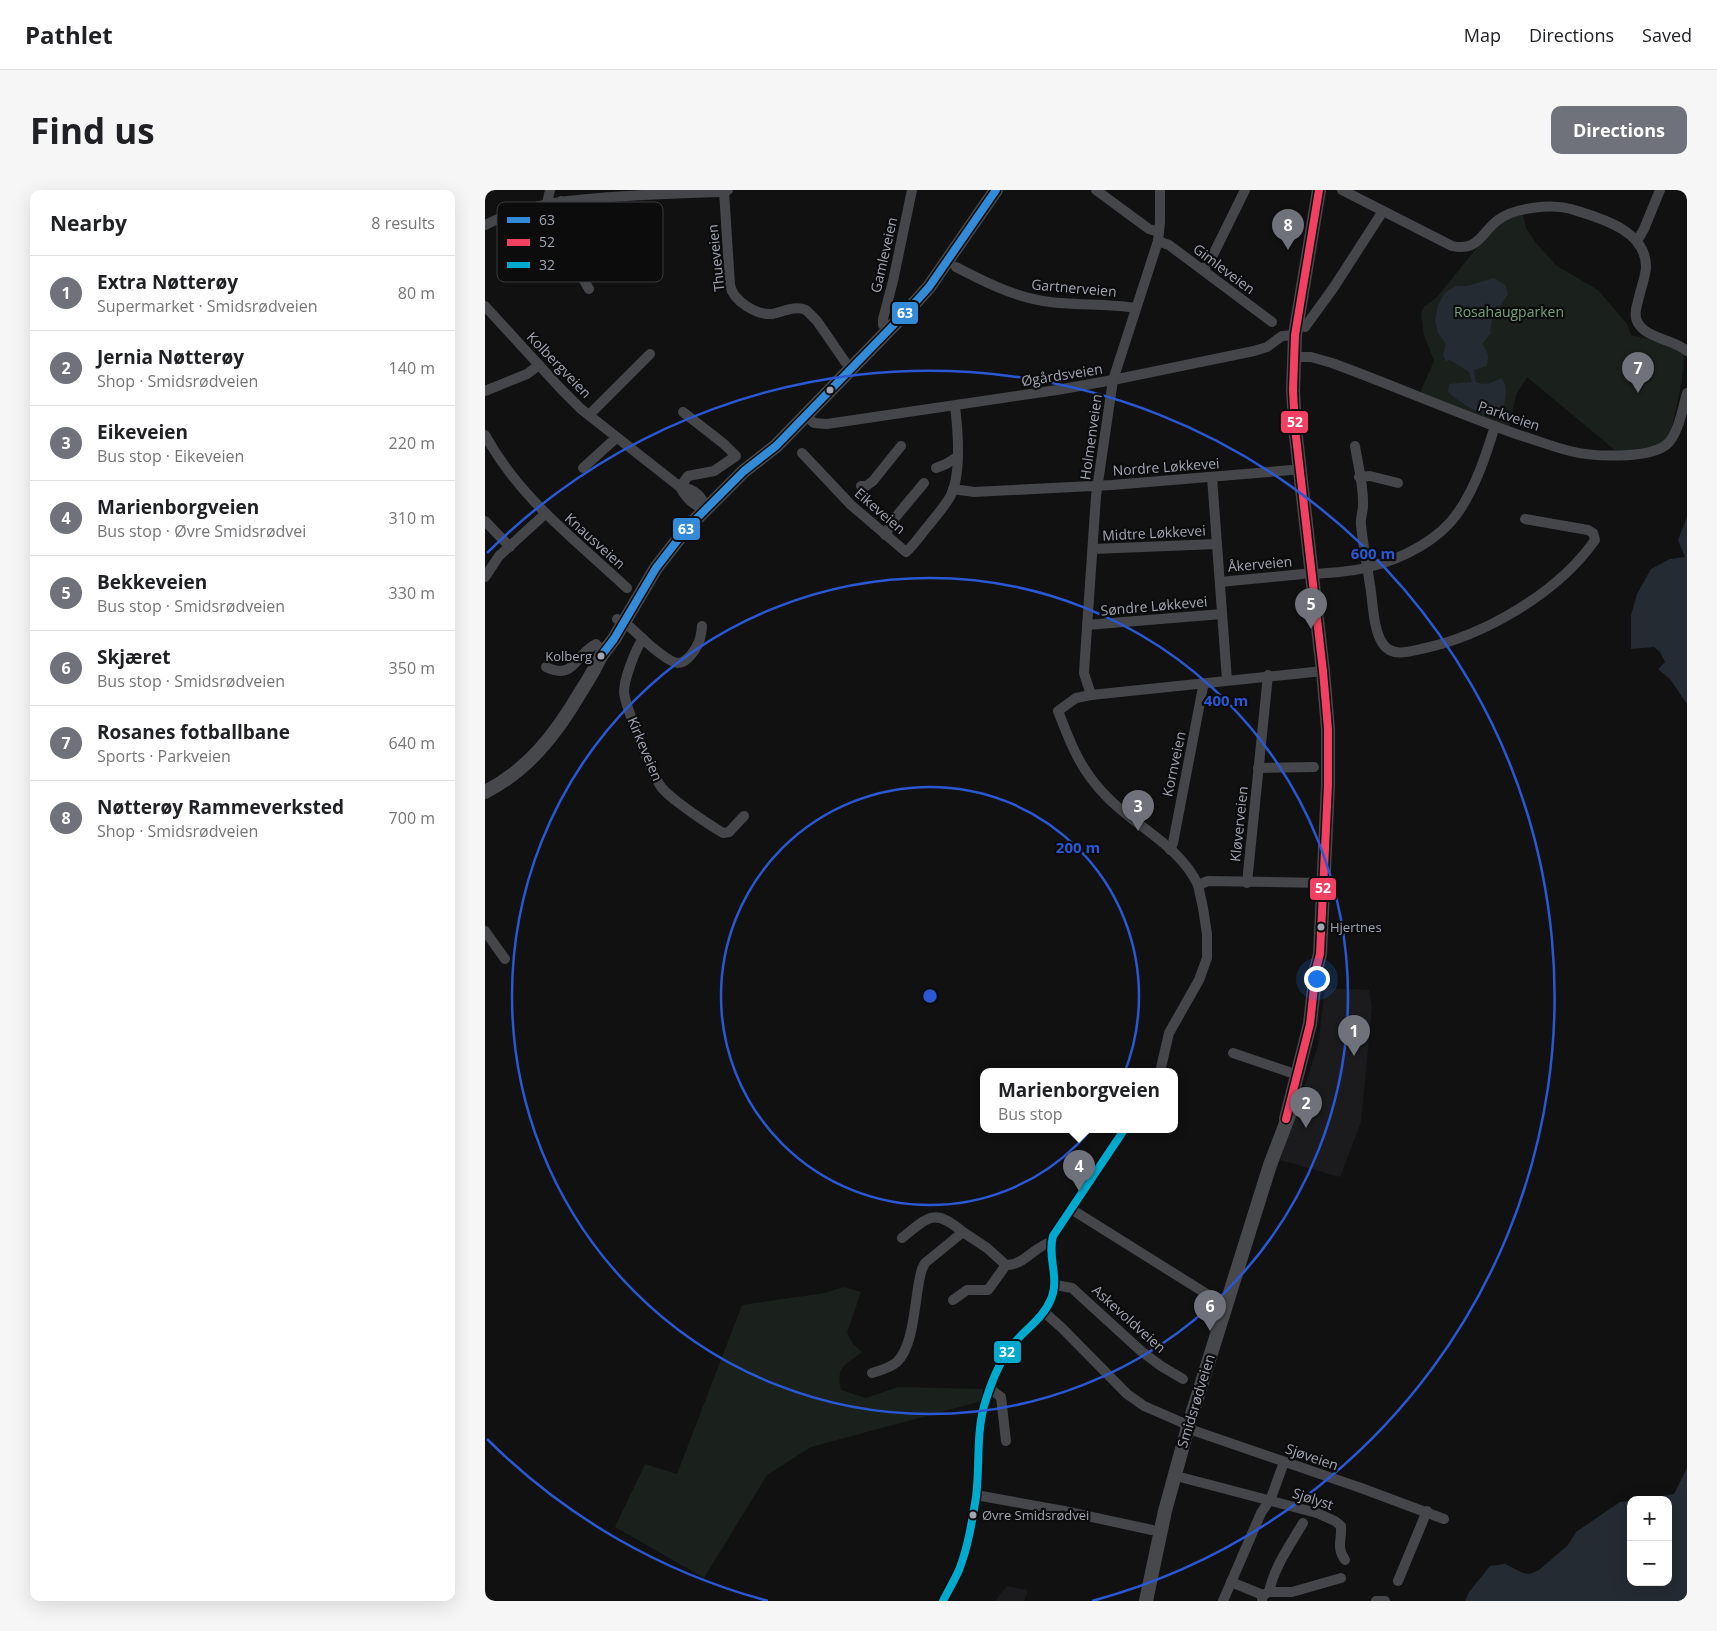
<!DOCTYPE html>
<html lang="en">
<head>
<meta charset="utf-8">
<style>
  :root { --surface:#fff; --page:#f6f6f6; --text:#202124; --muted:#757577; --line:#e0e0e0; --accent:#6f717b }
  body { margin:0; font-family:"Open Sans",sans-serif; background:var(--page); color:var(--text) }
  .controls { position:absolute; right:15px; bottom:15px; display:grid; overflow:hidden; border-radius:10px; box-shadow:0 5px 20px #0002 }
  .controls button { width:45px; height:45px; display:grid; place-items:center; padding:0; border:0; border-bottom:1px solid var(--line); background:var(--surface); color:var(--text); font:25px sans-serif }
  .you { position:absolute; left:831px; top:788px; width:18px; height:18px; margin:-12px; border:4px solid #fff; border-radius:50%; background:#1a73e8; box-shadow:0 0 0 8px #1a73e833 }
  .badge { display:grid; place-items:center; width:32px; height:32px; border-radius:50%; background:var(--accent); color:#fff; font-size:16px; font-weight:700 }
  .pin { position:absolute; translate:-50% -41px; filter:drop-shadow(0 1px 2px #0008) }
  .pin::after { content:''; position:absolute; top:26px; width:18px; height:15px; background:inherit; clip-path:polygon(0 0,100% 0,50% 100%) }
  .popup { position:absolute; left:495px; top:878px; width:198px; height:65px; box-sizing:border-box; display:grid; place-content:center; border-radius:10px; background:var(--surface); filter:drop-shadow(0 1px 4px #0005); font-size:16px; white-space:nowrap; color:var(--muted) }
  .popup b { font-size:19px; color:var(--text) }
  .popup::after { content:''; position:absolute; left:50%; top:100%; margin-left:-10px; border:10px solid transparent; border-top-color:var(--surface) }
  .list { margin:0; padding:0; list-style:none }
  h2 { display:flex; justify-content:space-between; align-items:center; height:65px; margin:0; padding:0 20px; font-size:21px }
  h2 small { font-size:16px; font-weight:400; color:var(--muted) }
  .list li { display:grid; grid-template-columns:32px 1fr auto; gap:15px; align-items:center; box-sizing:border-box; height:75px; padding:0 20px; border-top:1px solid var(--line) }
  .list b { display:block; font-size:19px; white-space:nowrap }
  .list p { margin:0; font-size:16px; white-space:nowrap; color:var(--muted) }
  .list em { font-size:16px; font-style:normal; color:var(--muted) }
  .map { position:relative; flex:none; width:1202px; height:1411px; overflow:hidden; border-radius:10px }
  header { display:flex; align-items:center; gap:30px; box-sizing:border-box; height:70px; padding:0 25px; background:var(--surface); border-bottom:1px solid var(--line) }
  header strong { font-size:24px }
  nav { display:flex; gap:28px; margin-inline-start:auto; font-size:18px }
  .intro { display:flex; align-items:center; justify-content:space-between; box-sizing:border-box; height:120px; padding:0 30px }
  h1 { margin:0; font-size:35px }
  .button { padding:12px 22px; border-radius:10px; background:var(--accent); color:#fff; font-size:18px; font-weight:700 }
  main { display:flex; gap:30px; padding:0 30px }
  aside { flex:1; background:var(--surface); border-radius:10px; box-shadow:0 5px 20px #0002 }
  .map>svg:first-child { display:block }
  .built { fill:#1b1b1d }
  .green { fill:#1a201b }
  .water { fill:#242b33 }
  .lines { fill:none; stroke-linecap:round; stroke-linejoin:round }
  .minor { stroke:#45464a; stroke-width:10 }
  .major { stroke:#47484c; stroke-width:14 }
  .bus-1-casing { stroke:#0c0c0d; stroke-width:11 }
  .bus-2-casing { stroke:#0c0c0d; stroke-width:11 }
  .bus-3-casing { stroke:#0c0c0d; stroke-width:11 }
  .bus-1 { stroke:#338bd7; stroke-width:8 }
  .bus-2 { stroke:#f24062; stroke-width:8 }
  .bus-3 { stroke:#00a9ce; stroke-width:8 }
  .ring { fill:none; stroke:#2a57d4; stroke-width:2.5 }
  .bus-dot { fill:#a1a5b4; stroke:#0c0c0d; stroke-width:2 }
  .labels { text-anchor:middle; stroke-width:4.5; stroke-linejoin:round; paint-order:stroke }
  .bus-label { font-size:13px; fill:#a1a5b4; stroke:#0c0c0d; text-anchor:start }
  .street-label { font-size:14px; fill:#a1a5b4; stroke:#0c0c0d }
  .park-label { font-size:14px; fill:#76a07c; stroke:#0c0c0d }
  .key { fill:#0c0c0d; stroke:#393a3f; stroke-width:1 }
  .key-label { font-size:14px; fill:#a1a5b4 }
  .centre { fill:#2a57d4; stroke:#0c0c0d; stroke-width:2.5 }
  .ring-label { font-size:15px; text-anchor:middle; font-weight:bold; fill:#2a57d4; stroke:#0c0c0d; stroke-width:4.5; stroke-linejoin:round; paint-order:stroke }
  .line-badge { stroke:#0c0c0d; stroke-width:2 }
  .badge-label { font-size:14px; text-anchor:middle; font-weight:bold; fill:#fff }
</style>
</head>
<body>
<header>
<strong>Pathlet</strong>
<nav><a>Map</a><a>Directions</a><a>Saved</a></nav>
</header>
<div class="intro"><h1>Find us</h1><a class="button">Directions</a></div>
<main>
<aside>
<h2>Nearby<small>8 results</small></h2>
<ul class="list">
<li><span class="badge">1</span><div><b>Extra Nøtterøy</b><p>Supermarket · Smidsrødveien</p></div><em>80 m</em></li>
<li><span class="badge">2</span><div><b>Jernia Nøtterøy</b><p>Shop · Smidsrødveien</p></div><em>140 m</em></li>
<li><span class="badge">3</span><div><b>Eikeveien</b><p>Bus stop · Eikeveien</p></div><em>220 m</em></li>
<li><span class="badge">4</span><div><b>Marienborgveien</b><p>Bus stop · Øvre Smidsrødvei</p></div><em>310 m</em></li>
<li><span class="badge">5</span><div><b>Bekkeveien</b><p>Bus stop · Smidsrødveien</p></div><em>330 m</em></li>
<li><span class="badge">6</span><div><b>Skjæret</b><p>Bus stop · Smidsrødveien</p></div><em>350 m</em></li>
<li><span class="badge">7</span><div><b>Rosanes fotballbane</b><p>Sports · Parkveien</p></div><em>640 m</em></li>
<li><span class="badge">8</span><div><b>Nøtterøy Rammeverksted</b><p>Shop · Smidsrødveien</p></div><em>700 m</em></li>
</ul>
</aside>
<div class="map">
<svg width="1202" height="1411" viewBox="0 0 1202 1411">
  <rect width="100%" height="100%" fill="#111"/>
  <g class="built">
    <path d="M840,798L884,800L887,817L876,932L855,987L795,970L833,856Z"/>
    <path d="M522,1396L543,1400L539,1411H510Z"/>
  </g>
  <g class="green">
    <path d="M1038,24L1041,38L1051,53L1072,76L1113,100L1142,134L1146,145C1158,148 1189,153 1198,162C1202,175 1189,231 1184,248C1171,261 1148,260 1131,261L1042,187L1031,205L1024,238L935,203L949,171L939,145L936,124L939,117L952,107L999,49L1020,30Z"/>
    <path d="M358,1097L376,1102L362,1143L368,1154L377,1162C359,1176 351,1176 356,1200L381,1208L413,1197L498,1199L497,1211L326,1257L282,1285L219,1388L130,1337L160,1274L192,1284L257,1115L340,1103Z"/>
  </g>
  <g class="water">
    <path d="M1009,88L1020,95L1023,104C1016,115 1004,129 1006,143L997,154C1003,162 1005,166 1001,176L989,180L991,192C1001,196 1007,193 1016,188C1024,195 1020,208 1019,218C1017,220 1016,223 1013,224C999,230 973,211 963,202L964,194L987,192L984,182L965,170L961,171L958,165L961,154L953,143L950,130L953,115L960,103L970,96H982Z"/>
    <path d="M1202,327V514L1185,489L1173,479L1180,472L1175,462L1169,457L1146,459V425L1152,404L1166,379L1185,369L1200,367L1193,350Z"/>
    <path d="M1202,1278V1411H980L984,1402L1005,1376L1020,1374L1038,1383L1045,1384L1054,1380L1083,1355L1091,1342L1135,1312L1146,1311V1392H1183V1310H1152L1189,1304Z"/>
  </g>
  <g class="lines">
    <g class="minor">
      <path d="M611,0L664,39L674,42"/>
      <path d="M857,0L967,56C993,62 996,43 1013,30C1030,17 1067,14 1086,19C1115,28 1162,40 1161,78C1160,88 1156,98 1154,107C1152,116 1148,125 1153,133C1162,149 1189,149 1202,161"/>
      <path d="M239,1L245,95C248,111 271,125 287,124C298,122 309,115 321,120L332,131L361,173"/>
      <path d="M76,11L78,54L104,99"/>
      <path d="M62,13L65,0"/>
      <path d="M0,35C45,12 93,9 142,6C172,4 203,3 234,2L243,0"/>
      <path d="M673,51L684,55L787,132"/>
      <path d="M1152,51L1159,39L1175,0"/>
      <path d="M471,77C498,91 527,106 558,111C588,116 620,113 651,118"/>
      <path d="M718,80L725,71L760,0"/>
      <path d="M0,116L75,198L96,219L195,297C201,308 208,316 220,319C218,305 209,299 195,297"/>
      <path d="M398,135V129L408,91L427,0"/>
      <path d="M820,137L849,97L898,21"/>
      <path d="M808,167H826L847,173C910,196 971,223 1034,245C1051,250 1068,257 1085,261C1107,267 1163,269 1181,255C1193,246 1198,217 1202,203"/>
      <path d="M0,201L42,184L54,175"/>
      <path d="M104,225L165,164"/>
      <path d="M321,226L329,233L342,234L572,200L628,190L769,161L782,157L797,146L810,145"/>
      <path d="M0,245C35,309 91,350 142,398"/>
      <path d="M870,256C873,275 879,297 878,316C878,322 875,328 876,335C878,355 882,375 885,395C888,412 888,440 898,454C907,467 923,462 936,459C999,446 1073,403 1110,350L1108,343L1103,340L1040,329"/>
      <path d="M317,263L366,315L421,362C430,354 436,344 444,335C451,326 459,317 465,307C477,284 473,241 470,216"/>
      <path d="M98,278L131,248"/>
      <path d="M451,278L461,274L472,267"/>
      <path d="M727,287L742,490"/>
      <path d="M874,287L885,286L913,293"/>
      <path d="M376,296H381L388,291L416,256"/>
      <path d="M195,297L203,286L229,281L251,266L239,254L198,222"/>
      <path d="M468,299L489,302L627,295L807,280"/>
      <path d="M0,331L25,357"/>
      <path d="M400,345L409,329L439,293"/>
      <path d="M608,359L732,354"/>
      <path d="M827,384C846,383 866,382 884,377C917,369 955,350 974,321C991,296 1001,265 1010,236"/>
      <path d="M0,387L14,366L60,324"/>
      <path d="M735,392L818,384"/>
      <path d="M132,429L145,437L158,449C150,459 139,490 139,502C140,515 168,588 177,598C187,610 223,634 238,643L244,642L259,626"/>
      <path d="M602,435L737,424"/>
      <path d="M158,449C164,455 185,473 193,473C199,473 202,469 206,465C214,455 216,448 217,436"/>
      <path d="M61,477C90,491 90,464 111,454"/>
      <path d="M606,505L599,483L600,467L611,306L628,190L673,51L675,32V0"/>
      <path d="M773,578L829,577"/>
      <path d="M685,660L688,653L718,497L717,493"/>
      <path d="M762,693L783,485"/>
      <path d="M838,693L723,691L713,695C695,656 651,637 622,607C596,581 586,555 573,521L591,508L606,505L838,481"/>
      <path d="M0,741L20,769"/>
      <path d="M748,863L804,882"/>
      <path d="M675,882L684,843L714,790L722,768V744L718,718L713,695"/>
      <path d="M586,1019L725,1106L742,1113"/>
      <path d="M417,1048C444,1026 449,1018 478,1042"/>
      <path d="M570,1095L587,1098L656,1161L676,1176L698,1189"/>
      <path d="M468,1110L482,1100H503L521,1075"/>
      <path d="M559,1122L577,1138L642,1204L659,1216L696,1232L710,1241L876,1298L959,1329"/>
      <path d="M387,1183C396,1180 405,1178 412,1172C431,1153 429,1104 437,1079L440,1073L478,1042L502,1058L521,1075C538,1076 550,1056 566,1052"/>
      <path d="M505,1199L516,1207L521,1251"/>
      <path d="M695,1287L832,1323L850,1331L856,1336C857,1350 851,1357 860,1370"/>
      <path d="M491,1305L579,1321L667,1340"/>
      <path d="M913,1391L942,1321"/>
      <path d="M746,1392L778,1405L777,1410"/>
      <path d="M784,1402C789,1377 805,1355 818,1333"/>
      <path d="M778,1405L784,1402H807L856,1388"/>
      <path d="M458,1411C463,1401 469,1391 474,1380C483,1357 487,1332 491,1307C495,1276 491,1246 499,1216C506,1193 514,1171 530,1152C542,1138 559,1127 566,1109C575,1088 562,1067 568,1046L639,940"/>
      <path d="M738,1411L776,1323L786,1308L799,1272"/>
      <path d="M891,1411H900"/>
    </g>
    <g class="major">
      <path d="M116,466L129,449L171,378L202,338L259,281L291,256L426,117L444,97L511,0"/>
      <path d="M0,602C43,580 71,544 95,503C104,489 113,474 119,459"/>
      <path d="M801,929L825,834L831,779L835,764L843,595V539L838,481L810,238L808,200L810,145L834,0"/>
      <path d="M661,1411L680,1321L703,1237L785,975L806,920"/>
    </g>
    <defs>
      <path id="bus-1" d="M116,466L129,449L171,378L202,338L259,281L291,256L426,117L444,97L511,0"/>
      <path id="bus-2" d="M801,929L825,834L831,779L835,764L843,595V539L838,481L810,238L808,200L810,145L834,0"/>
      <path id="bus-3" d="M458,1411C463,1401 469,1391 474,1380C483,1357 487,1332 491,1307C495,1276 491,1246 499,1216C506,1193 514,1171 530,1152C542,1138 559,1127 566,1109C575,1088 562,1067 568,1046L639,940"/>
    </defs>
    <use href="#bus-1" class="bus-1-casing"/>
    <use href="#bus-2" class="bus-2-casing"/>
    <use href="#bus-3" class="bus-3-casing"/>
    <use href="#bus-1" class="bus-1"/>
    <use href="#bus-2" class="bus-2"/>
    <use href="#bus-3" class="bus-3"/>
  </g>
  <g class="ring">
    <circle cx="445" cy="806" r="209"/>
    <circle cx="445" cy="806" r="418"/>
    <path d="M283 1411A626 626 0 0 1 2 1249M2 363A626 626 0 1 1 607 1411"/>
  </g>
  <g class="bus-dot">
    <circle cx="345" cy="200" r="4.5"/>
    <circle cx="116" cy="466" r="4.5"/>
    <circle cx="836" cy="737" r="4.5"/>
    <circle cx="488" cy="1325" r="4.5"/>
  </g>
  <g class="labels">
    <g class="bus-label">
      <text x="107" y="471" text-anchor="end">Kolberg</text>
      <text x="845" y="742">Hjertnes</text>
      <text x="497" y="1330">Øvre Smidsrødvei</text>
    </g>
    <g class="street-label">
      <text transform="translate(399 65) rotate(-77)" y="5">Gamleveien</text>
      <text transform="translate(231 68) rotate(-96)" y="5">Thueveien</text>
      <text transform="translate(739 79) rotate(37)" y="5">Gimleveien</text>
      <text transform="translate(589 98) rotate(5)" y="5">Gartnerveien</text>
      <text transform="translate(74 175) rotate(46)" y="5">Kolbergveien</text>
      <text transform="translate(577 185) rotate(-9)" y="5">Øgårdsveien</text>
      <text transform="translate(1024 226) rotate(19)" y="5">Parkveien</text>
      <text transform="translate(606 247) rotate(-82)" y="5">Holmenveien</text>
      <text transform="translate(681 277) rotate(-4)" y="5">Nordre Løkkevei</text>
      <text transform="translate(395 321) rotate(41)" y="5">Eikeveien</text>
      <text transform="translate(669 343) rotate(-3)" y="5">Midtre Løkkevei</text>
      <text transform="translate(110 351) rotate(42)" y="5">Knausveien</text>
      <text transform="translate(775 374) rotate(-5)" y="5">Åkerveien</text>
      <text transform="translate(669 416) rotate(-5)" y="5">Søndre Løkkevei</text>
      <text transform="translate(160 559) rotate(67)" y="5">Kirkeveien</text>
      <text transform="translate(689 574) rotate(-78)" y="5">Kornveien</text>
      <text transform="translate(754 634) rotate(-84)" y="5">Kløverveien</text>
      <text transform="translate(644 1129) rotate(42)" y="5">Askevoldveien</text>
      <text transform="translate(711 1211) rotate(-73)" y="5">Smidsrødveien</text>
      <text transform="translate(827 1267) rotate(19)" y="5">Sjøveien</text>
      <text transform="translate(828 1309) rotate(18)" y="5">Sjølyst</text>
    </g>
    <g class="park-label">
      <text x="1024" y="127">Rosahaugparken</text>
    </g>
  </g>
  <rect x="12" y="12" width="166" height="80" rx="8" class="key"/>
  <rect x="22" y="27" width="23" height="6" fill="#338bd7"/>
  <rect x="22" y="49" width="23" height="7" fill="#f24062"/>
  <rect x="22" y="72" width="23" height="6" fill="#00a9ce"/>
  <g class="key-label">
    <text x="54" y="35">63</text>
    <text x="54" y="57">52</text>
    <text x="54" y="80">32</text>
  </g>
  <circle cx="445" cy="806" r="8" class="centre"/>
  <g class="ring-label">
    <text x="888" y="369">600 m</text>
    <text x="741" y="516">400 m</text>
    <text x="593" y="663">200 m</text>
  </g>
  <g class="line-badge">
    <rect x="406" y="111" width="28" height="24" rx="5" fill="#338bd7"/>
    <rect x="795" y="220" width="29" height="24" rx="5" fill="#f24062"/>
    <rect x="187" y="327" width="29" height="24" rx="5" fill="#338bd7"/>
    <rect x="824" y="687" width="28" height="24" rx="5" fill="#f24062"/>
    <rect x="508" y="1150" width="29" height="24" rx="5" fill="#00a9ce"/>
  </g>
  <g class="badge-label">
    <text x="420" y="128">63</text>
    <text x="810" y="237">52</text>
    <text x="201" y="344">63</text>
    <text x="838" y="703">52</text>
    <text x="522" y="1167">32</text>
  </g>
</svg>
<div class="controls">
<button>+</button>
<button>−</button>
</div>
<div class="you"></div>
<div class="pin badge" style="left:869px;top:866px">1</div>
<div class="pin badge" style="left:821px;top:938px">2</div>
<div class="pin badge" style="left:653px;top:641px">3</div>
<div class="pin badge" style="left:594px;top:1001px">4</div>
<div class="popup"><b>Marienborgveien</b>Bus stop</div>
<div class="pin badge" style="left:826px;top:439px">5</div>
<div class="pin badge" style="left:725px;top:1141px">6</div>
<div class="pin badge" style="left:1153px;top:203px">7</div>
<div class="pin badge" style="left:803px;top:60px">8</div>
</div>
</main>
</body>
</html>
